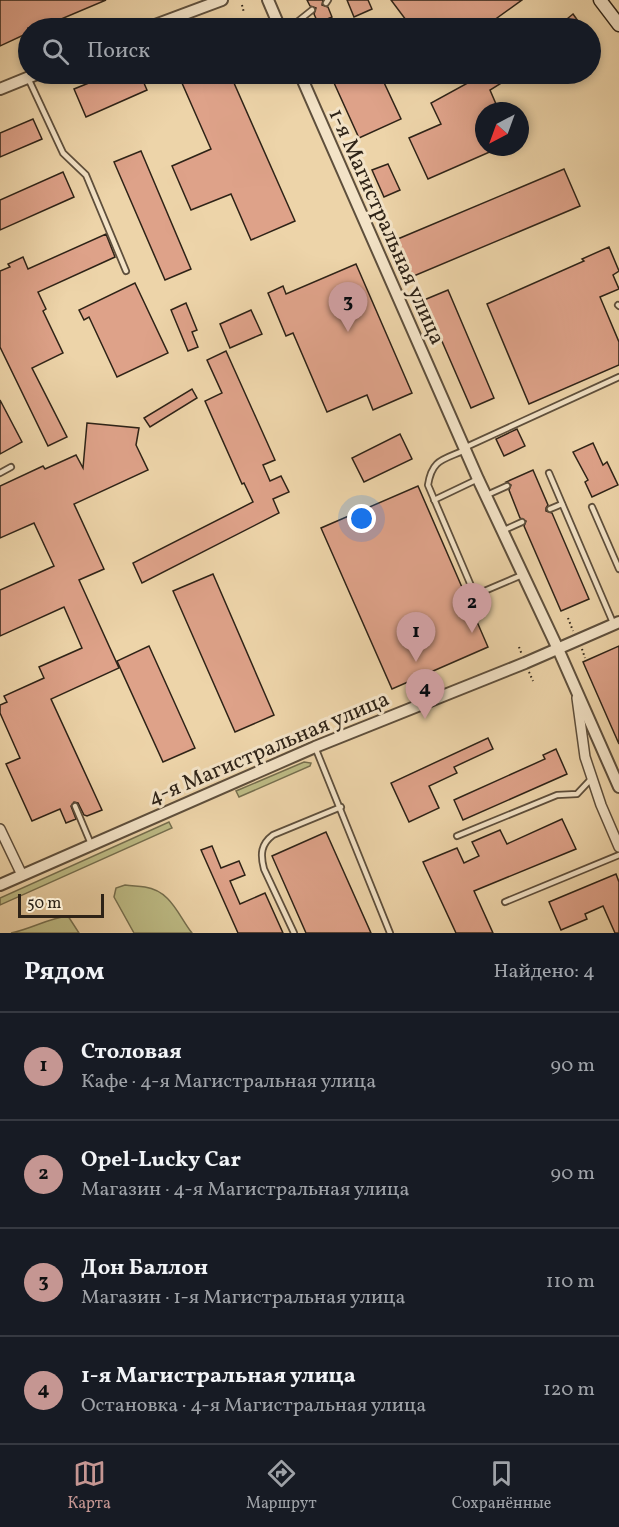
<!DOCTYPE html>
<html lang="ru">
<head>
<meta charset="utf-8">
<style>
  :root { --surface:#171b24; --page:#20242c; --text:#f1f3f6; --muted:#9ea1a6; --line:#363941; --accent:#c59692 }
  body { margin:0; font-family:Vollkorn,serif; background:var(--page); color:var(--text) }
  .compass { position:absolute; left:475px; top:102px; width:54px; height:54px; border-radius:50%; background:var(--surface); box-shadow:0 3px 9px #0003; rotate:221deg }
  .scale { position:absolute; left:18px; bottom:15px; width:86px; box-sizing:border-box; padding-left:6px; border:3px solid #2e2317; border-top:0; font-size:16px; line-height:21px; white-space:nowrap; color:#2e2317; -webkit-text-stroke:4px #f3e3c7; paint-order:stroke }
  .you { position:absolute; left:362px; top:519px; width:21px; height:21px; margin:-15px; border:4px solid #fff; border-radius:50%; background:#1a73e8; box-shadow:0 0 0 9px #1a73e833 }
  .badge { display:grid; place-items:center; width:39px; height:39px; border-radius:50%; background:var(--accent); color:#111; font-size:20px; font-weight:700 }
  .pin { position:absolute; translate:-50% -50px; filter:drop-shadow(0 2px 3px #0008) }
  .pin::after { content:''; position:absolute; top:32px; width:21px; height:18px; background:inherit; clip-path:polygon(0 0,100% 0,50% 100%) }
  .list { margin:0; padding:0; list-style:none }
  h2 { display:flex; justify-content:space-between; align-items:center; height:78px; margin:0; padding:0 24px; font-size:26px }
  h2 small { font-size:20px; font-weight:400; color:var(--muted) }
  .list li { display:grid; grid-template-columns:39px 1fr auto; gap:18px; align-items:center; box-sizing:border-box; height:108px; padding:0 24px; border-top:2px solid var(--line) }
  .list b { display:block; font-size:22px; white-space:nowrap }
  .list p { margin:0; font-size:20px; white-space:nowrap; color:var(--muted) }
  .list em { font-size:20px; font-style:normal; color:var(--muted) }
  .icon { flex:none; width:33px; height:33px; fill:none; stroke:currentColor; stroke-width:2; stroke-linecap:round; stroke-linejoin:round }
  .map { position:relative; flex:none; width:619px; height:933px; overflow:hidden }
  .search { position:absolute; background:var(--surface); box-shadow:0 3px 9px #0003; left:18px; right:18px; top:18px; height:66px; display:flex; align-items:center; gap:15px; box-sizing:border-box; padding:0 21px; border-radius:33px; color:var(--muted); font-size:22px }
  .sheet { height:510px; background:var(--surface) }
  nav { display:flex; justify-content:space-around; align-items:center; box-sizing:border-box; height:84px; border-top:2px solid var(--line); background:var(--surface); font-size:16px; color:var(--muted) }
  nav a { display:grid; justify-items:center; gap:3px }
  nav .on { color:var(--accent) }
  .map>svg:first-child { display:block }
  .green { fill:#bdbb85; stroke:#766f4e; stroke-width:1.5 }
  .building { fill:#dea289; stroke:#2e2317; stroke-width:1.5 }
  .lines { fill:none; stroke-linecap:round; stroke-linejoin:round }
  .service-casing { stroke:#5e4f3c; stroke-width:8 }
  .minor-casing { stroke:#5e4f3c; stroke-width:12 }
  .tertiary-casing { stroke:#5e4f3c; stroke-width:14 }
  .secondary-casing { stroke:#2e2317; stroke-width:15 }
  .path { stroke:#2e2317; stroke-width:2; stroke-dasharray:1.5 3; stroke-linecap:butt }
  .service { stroke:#f3e3c7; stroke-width:4.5 }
  .minor { stroke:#f3e3c7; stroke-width:9 }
  .tertiary { stroke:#f3e3c7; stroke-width:10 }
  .secondary { stroke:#f3e3c7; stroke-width:12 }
  .labels { text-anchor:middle; stroke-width:6; stroke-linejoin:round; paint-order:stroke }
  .street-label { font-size:22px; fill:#2e2317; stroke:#f3e3c7 }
</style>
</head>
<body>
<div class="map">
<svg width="619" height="933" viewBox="0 0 619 933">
  <rect width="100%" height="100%" fill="#edd4a9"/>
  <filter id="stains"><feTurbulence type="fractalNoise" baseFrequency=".00333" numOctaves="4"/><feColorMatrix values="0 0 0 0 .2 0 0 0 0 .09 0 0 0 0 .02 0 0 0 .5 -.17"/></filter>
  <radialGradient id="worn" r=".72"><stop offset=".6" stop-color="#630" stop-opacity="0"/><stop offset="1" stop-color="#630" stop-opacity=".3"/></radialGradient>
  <g class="green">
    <path d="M304,762L311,763L310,766L239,797L236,791Z"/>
    <path d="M169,822L172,828L0,905V898Z"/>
    <path d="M125,885C132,886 138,886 145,887C171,891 178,915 192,933H134L114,897L116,888Z"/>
    <path d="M68,916L79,933H11C31,929 49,918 68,916Z"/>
  </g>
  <g class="building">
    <path d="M0,0H106L40,28H28V33L0,46Z"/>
    <path d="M307,0H323L322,5L328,7L332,17L318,23L314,14L316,8L310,6Z"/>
    <path d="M347,0H368L372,9L354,17Z"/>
    <path d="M391,0H522L483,28H412Z"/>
    <path d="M573,14L583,28H556Z"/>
    <path d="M111,74H140L147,90L86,117L74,89Z"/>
    <path d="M178,74H230L295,221L251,240L231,194L191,210L172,166L211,149Z"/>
    <path d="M330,74H380L401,119L359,138Z"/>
    <path d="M484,74H516L490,90L499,111H484V147H501L428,179L409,138L441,124L431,103Z"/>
    <path d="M33,119L42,139L0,157V133Z"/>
    <path d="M141,151L191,269L165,280L114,162Z"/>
    <path d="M388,164L400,190L384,197L372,170Z"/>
    <path d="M564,169L580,206L409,278L393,241Z"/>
    <path d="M63,172L74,197L0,230V200Z"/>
    <path d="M106,234L115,257L38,292L46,309L43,311L63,353L32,368L67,437L48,446L0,347V271L10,267L8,264L23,257L28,269Z"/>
    <path d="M609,247L619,271L613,275L619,289L600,297L619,342V365L529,404L487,304L584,261L582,259Z"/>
    <path d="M356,264L412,393L373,410L367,395L327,412L293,333L286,336L268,293L283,286L286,294Z"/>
    <path d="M135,283L168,353L117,377L89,317L84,320L79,310Z"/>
    <path d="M448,290L494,398L471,408L424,300Z"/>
    <path d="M186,303L197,330L192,332L198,347L188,351L171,310Z"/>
    <path d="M251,310L262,334L230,348L220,324Z"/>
    <path d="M226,351L275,460L263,465L270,481L281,476L289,492L273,499L279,513L142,583L133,563L253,502L244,483L242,484L205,401L222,393L207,360Z"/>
    <path d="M192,389L197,398L150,427L144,418Z"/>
    <path d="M0,400L22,442L0,454Z"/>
    <path d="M87,423L139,428L136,445L148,470L74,504L104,569L79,580L119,668L51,699L102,810L87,816L84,815L78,803L74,802L71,806L76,819L66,823L60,809L32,821L6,764L20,758L0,713V705L7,702L4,696L44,678L39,667L82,648L64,607L0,636V590L54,566L34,523L0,538V486L43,466L45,469L76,455L83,468Z"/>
    <path d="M517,429L525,446L504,456L496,439Z"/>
    <path d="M400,434L412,459L364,482L352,458Z"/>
    <path d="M593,443L603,465L607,462L618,485L592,497L585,482L588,480L573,452Z"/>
    <path d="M533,470L548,505L546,508V511L552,513L589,599L561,611L524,526L526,521L520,518L509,490L511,485L506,482Z"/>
    <path d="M418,486L488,647L392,689L321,528Z"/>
    <path d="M213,574L274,715L235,732L173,591Z"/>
    <path d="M149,646L195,748L163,762L117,661Z"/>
    <path d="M619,646V744L583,662Z"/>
    <path d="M488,738L493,749L454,767L457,773L429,786L439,808L409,822L391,783Z"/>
    <path d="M556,749L567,774L463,820L454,800L545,759L543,755Z"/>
    <path d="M562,819L576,849L474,891L493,933H456L423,862L457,848L464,863L479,856L472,842L500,830L507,844Z"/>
    <path d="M326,832L371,933H306L272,856Z"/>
    <path d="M212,846L221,868L239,861L245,875L230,881L240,904L265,893L283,933H238L201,850Z"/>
    <path d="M616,874L619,882V933H615L603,906L585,914L587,919L561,930L549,902Z"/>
  </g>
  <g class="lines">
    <defs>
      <g id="service">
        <path d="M326,3L328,0"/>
        <path d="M282,28L297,22L312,10"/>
        <path d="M28,78L63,153L86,175L126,271"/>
        <path d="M618,305L619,306"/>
        <path d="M464,448L619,377"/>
        <path d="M465,450C443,460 432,459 428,485L475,595L522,575"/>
        <path d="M0,473L11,467"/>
        <path d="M549,473L614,625"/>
        <path d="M487,495L507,486"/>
        <path d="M434,500L478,479"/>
        <path d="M592,507L619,569"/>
        <path d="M550,509L562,504"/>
        <path d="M502,531L522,522"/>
        <path d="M315,747L390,933"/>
        <path d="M75,806L91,844"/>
        <path d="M457,836L557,795L577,794L592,778"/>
        <path d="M505,902L619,855"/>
        <path d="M294,933L264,869C260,854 261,844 273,835L341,807"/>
      </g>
      <g id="minor">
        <path d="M577,698L585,757L601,805L619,847"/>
        <path d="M0,829L22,875"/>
      </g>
      <g id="tertiary">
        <path d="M268,0L280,28"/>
        <path d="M147,28L222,0"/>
        <path d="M300,74L478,479L558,649L619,787"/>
        <path d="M0,89L37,74"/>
        <path d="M0,885L315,747L525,663L619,622"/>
      </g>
      <path id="secondary" d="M600,0L619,25"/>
    </defs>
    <use href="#service" class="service-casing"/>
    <use href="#minor" class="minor-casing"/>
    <use href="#tertiary" class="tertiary-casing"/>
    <use href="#secondary" class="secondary-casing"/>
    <g class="path">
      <path d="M242,5L244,13"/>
      <path d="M568,618L573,631"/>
      <path d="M519,647L522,655"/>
      <path d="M582,649L585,658"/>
      <path d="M529,672L533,681"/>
    </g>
    <use href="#service" class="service"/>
    <use href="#minor" class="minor"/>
    <use href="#tertiary" class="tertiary"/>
    <use href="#secondary" class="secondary"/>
  </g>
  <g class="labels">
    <g class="street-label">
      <text transform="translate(388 226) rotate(66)" y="8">1-я Магистральная улица</text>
      <text transform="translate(268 747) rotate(-23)" y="8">4-я Магистральная улица</text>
    </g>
  </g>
  <rect width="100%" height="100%" filter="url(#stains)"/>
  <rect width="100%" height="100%" fill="url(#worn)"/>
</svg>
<svg class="compass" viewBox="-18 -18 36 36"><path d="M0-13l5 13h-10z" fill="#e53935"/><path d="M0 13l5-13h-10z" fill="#9ea1a6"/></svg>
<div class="scale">50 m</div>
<div class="you"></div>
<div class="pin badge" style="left:416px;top:662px">1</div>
<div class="pin badge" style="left:472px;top:633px">2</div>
<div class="pin badge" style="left:348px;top:332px">3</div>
<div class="pin badge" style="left:425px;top:719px">4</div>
<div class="search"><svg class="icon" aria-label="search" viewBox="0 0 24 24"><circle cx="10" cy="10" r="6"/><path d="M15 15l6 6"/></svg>Поиск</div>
</div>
<section class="sheet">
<h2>Рядом<small>Найдено: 4</small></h2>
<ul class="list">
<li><span class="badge">1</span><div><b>Столовая</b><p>Кафе · 4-я Магистральная улица</p></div><em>90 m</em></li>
<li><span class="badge">2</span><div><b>Opel-Lucky Car</b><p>Магазин · 4-я Магистральная улица</p></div><em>90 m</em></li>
<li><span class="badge">3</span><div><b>Дон Баллон</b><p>Магазин · 1-я Магистральная улица</p></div><em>110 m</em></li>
<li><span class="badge">4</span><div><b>1-я Магистральная улица</b><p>Остановка · 4-я Магистральная улица</p></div><em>120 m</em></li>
</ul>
</section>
<nav>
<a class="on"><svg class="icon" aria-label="map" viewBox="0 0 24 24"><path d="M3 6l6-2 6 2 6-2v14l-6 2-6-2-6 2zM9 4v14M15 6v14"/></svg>Карта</a>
<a><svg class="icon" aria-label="directions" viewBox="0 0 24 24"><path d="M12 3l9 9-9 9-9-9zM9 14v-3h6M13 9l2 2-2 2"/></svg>Маршрут</a>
<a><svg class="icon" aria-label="saved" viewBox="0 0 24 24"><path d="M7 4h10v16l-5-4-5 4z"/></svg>Сохранённые</a>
</nav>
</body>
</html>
